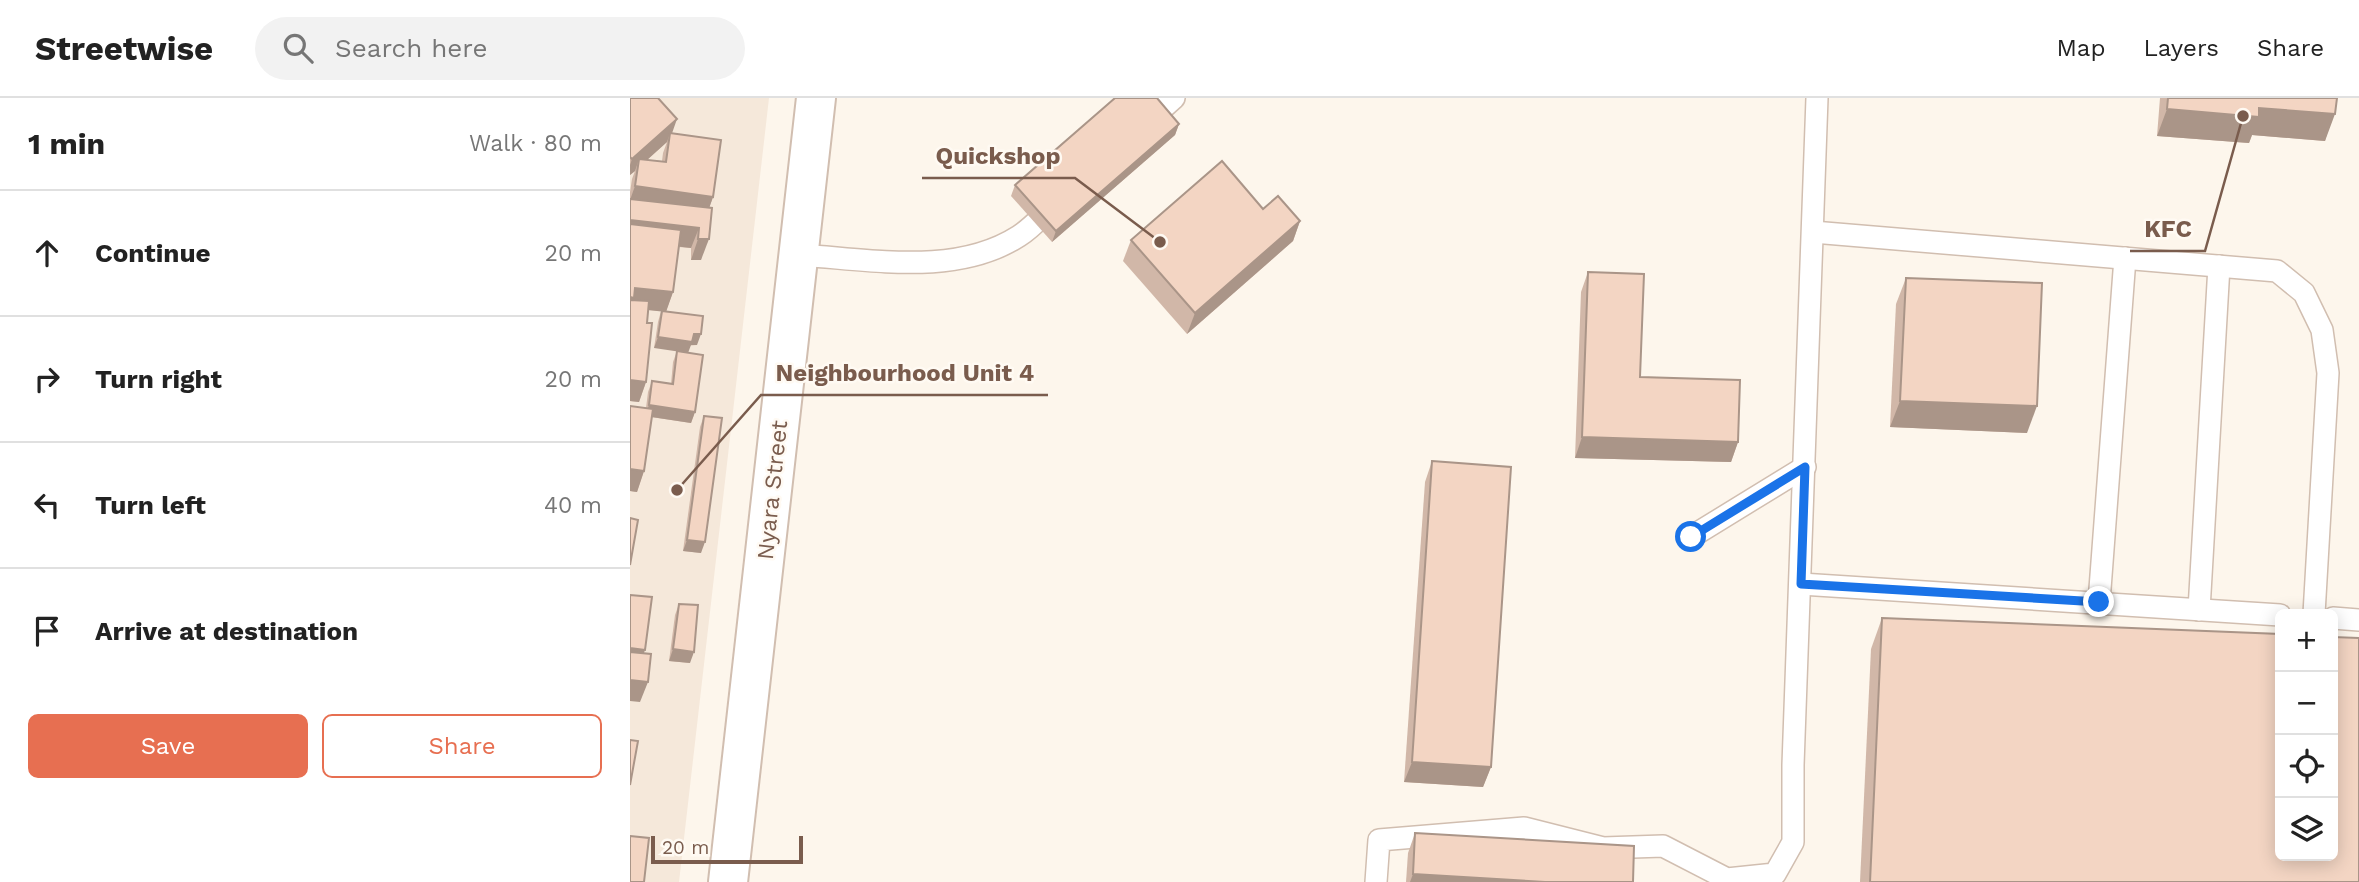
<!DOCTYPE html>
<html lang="en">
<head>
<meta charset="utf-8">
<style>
  :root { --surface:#fff; --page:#f2f2f2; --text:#222; --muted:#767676; --line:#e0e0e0; --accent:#e76f51 }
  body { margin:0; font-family:"Work Sans",sans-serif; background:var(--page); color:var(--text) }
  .controls { position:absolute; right:21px; bottom:21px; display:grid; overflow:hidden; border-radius:10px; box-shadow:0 4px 18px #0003 }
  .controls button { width:63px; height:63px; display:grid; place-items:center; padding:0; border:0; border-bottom:2px solid var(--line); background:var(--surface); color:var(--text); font:35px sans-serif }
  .scale { position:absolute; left:21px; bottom:18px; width:152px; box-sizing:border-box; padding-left:7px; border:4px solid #7a5c4d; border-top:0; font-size:19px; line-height:24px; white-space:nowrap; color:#7a5c4d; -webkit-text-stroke:5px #fffaf3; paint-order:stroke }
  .stop { position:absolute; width:21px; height:21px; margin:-16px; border:5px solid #1a73e8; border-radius:50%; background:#fff }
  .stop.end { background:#1a73e8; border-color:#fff; box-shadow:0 2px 7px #0008 }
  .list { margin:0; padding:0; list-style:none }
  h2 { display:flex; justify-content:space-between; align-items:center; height:91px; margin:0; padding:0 28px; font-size:30px }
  h2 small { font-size:23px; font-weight:400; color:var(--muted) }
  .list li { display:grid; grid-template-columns:46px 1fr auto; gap:21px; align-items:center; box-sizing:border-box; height:126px; padding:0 28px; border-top:2px solid var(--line) }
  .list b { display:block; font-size:26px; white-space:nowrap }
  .list em { font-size:23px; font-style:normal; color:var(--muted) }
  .actions { display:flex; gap:14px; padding:21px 28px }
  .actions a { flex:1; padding:16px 0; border:2px solid var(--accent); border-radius:10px; text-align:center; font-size:24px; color:var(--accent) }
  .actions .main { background:var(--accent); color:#fff }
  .icon { flex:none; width:38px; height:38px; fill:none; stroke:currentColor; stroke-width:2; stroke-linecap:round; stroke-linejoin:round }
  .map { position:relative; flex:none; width:1729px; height:784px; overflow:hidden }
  header { display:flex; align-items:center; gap:42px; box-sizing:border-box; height:98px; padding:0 35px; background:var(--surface); border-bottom:2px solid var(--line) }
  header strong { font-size:33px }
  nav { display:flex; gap:38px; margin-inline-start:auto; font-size:24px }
  .search { width:490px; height:63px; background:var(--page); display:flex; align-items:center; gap:18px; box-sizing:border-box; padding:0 24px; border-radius:38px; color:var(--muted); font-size:26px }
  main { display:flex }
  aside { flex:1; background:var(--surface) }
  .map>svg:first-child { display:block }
  .residential { fill:#f5e8da }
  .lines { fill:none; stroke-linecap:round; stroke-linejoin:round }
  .lane-casing { stroke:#d1beb0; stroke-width:24 }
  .street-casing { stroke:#d1beb0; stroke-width:42 }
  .lane { stroke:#fff; stroke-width:21 }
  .street { stroke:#fff; stroke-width:38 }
  .wall { fill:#d1b7a8; fill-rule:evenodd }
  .shaded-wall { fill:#aa9588 }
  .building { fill:#f3d5c3; stroke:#aa9588; stroke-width:2 }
  .route { stroke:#1a73e8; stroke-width:9 }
  .labels { text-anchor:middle; stroke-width:5; stroke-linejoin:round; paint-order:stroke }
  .street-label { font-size:23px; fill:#7a5c4d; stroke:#fffaf3 }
  .leader { fill:none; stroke:#7a5c4d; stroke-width:2.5 }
  .callout-dot { fill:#7a5c4d; stroke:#fffaf3; stroke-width:2.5 }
  .callout-label { font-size:24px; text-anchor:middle; font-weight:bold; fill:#7a5c4d; stroke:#fffaf3; stroke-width:5; stroke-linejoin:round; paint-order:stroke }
</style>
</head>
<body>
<header>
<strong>Streetwise</strong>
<div class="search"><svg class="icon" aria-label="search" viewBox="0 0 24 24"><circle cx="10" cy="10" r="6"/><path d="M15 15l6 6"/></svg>Search here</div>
<nav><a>Map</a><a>Layers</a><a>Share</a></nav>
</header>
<main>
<aside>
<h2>1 min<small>Walk · 80 m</small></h2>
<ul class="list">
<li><svg class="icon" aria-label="ahead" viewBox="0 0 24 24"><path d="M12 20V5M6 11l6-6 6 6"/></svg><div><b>Continue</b></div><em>20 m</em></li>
<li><svg class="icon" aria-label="right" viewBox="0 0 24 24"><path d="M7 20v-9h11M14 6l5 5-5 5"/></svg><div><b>Turn right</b></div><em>20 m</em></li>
<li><svg class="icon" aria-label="left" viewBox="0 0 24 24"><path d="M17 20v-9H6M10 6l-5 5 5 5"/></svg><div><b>Turn left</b></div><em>40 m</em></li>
<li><svg class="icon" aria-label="arrive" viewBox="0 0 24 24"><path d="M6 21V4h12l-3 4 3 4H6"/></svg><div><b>Arrive at destination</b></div></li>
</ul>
<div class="actions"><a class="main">Save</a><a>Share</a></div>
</aside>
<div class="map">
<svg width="1729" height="784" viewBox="0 0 1729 784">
  <rect width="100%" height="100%" fill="#fdf6ec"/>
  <path class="residential" d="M0,0H139L49,784H0Z"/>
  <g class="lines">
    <defs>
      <g id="lane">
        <path d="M515,26L544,0"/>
        <path d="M1183,134L1647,173L1674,195L1692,232L1698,275L1684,516"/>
        <path d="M168,157C240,161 325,179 389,138C402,130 414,116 425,106"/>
        <path d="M1061,439L1175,369"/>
        <path d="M1171,486L1650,517"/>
        <path d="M1469,504L1495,160"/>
        <path d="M1569,512L1589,168"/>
        <path d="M1703,520L1729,522"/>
        <path d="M746,784L749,742L894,730L973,750L1033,748L1097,781L1145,776L1163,744V667L1187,0"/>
      </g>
      <path id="street" d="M98,784L186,0"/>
    </defs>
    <use href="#lane" class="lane-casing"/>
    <use href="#street" class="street-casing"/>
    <use href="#lane" class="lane"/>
    <use href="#street" class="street"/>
  </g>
  <g class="wall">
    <path d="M0,0L42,35L83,99L79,110L71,162H61V150L49,149L43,194L36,213L67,247L24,250L28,224L31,213L18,212L17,225L16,284L9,304L0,303V94L2,81L5,73L0,77ZM37,44L33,55L32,63L17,62Z"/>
    <path d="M1530,0H1707L1695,43L1622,37L1619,45L1527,38Z"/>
    <path d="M549,26L545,37L422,144L381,98L385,87Z"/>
    <path d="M633,111L670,123L663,143L557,236L493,163L501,142Z"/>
    <path d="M958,174L1010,279L1108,344L1101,364L945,360L951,194Z"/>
    <path d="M1276,180L1397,335L1260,329L1266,206Z"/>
    <path d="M47,253L65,314L61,325L21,319L14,373L7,394L0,393V308L16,310L18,294L22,283L41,286L43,264Z"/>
    <path d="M74,318L71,455L53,453L70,329Z"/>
    <path d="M802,363L861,669L853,689L774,684L795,384Z"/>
    <path d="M49,506L60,565L39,563L45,517Z"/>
    <path d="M1252,520L1729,784H1230L1241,551Z"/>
    <path d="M785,735L1003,784H776L778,755Z"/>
  </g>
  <g class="shaded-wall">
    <path d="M1629,10L1705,16L1695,43L1622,37L1619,45L1527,38L1537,11Z"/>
    <path d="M47,21L40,41V35L37,44L8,70L9,61L5,73L0,77V67L2,61Z"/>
    <path d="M549,26L545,37L422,144L426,133Z"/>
    <path d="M5,88L83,99L76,119L0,102Z"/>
    <path d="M0,122L69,130L61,150L0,143Z"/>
    <path d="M670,123L663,143L557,236L565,215Z"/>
    <path d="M68,141H79L71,162H61Z"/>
    <path d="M5,190L43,194L36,214L0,210V199Z"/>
    <path d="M64,236H71L67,247H61L58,255L24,250L28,239Z"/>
    <path d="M0,282L16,284L9,304L0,303Z"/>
    <path d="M1270,303L1407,308L1397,335L1260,329Z"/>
    <path d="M19,307L65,314L61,325L15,318Z"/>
    <path d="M952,339L1108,344L1101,364L945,360Z"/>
    <path d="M0,371L14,373L7,394L0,393Z"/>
    <path d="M57,442L75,444L71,455L53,453Z"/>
    <path d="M0,550L15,552L8,572L0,571Z"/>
    <path d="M43,551L64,554L60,565L39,563Z"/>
    <path d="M0,582L18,584L10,604L0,603Z"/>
    <path d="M782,664L861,669L853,689L774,684Z"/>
    <path d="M783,776L915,784H780Z"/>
  </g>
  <g class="building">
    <path d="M0,0H28L47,21L2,61L0,59Z"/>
    <path d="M485,0H527L549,26L426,133L385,87Z"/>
    <path d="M1538,0H1707L1705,16L1629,10V19L1537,11Z"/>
    <path d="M40,35L91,42L83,99L5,88L9,61L36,64Z"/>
    <path d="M592,63L633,111L648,98L670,123L565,215L501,142Z"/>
    <path d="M0,101L82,110L79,141H68L69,130L0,122Z"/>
    <path d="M0,126L51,132L43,194L5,190L4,200L0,199Z"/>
    <path d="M958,174L1014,176L1010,279L1110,282L1108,344L952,339Z"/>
    <path d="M1276,180L1412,185L1407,308L1270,303Z"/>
    <path d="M0,202L19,203L17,225H22L16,284L0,282Z"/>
    <path d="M32,213L73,218L71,236H64L62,244L28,239Z"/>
    <path d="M47,253L73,257L65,314L19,307L22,283L43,286Z"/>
    <path d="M0,308L23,311L14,373L0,371Z"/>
    <path d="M74,318L92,320L75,444L57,442Z"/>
    <path d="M802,363L881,369L861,669L782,664Z"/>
    <path d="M0,420L8,422L0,467Z"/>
    <path d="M0,497L22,499L15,552L0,550Z"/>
    <path d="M49,506L68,507L64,554L43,551Z"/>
    <path d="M1252,520L1650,536V758H1703V539L1729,540V784H1240Z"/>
    <path d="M0,554L21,556L18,584L0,582Z"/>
    <path d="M0,642L8,643L0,687Z"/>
    <path d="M785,735L1004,748L1003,784H915L783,776Z"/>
    <path d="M0,738L19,740L14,784H0Z"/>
  </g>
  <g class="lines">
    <path class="route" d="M1061,439L1175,369L1171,486L1469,504"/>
  </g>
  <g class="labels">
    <g class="street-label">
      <text transform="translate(142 392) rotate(-84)" y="8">Nyara Street</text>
    </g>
  </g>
  <path class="leader" d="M530 144L445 80H292M1613 18L1575 153H1500M47 392L131 297H418"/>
  <g class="callout-dot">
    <circle cx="530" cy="144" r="7"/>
    <circle cx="1613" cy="18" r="7"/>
    <circle cx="47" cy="392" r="7"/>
  </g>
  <g class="callout-label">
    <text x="368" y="66">Quickshop</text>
    <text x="1538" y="139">KFC</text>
    <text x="275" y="283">Neighbourhood Unit 4</text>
  </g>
</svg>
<div class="controls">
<button>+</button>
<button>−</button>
<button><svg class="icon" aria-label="locate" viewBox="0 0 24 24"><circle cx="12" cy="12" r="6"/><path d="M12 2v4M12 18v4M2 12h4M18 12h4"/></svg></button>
<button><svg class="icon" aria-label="layers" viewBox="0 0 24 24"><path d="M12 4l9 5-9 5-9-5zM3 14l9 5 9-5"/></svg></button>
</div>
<div class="scale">20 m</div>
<div class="stop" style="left:1061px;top:439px"></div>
<div class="stop end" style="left:1469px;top:504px"></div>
</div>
</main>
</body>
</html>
